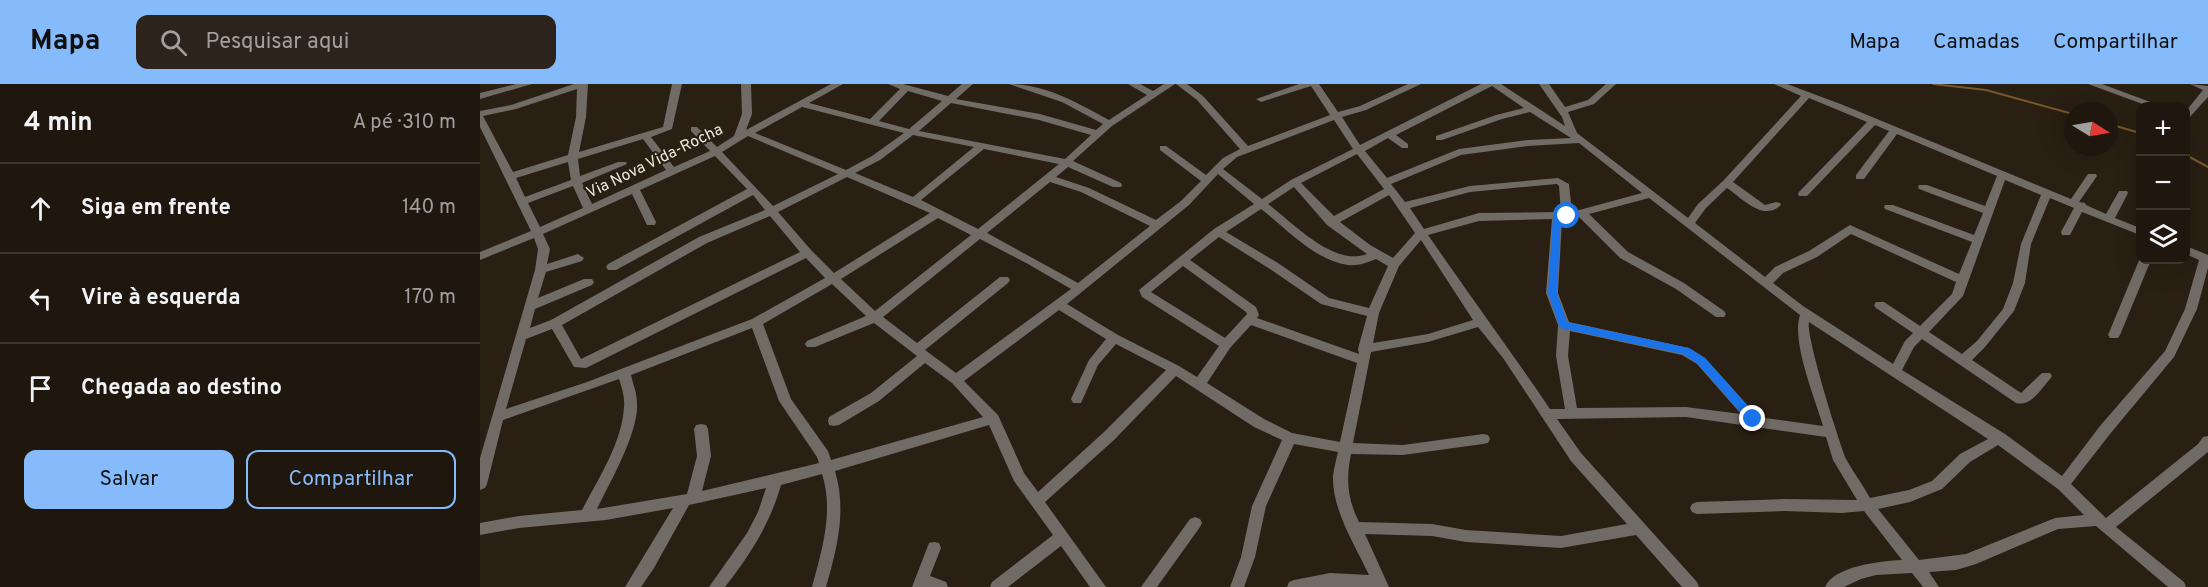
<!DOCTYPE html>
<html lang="pt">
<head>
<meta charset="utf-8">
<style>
  :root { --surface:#1f170e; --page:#2c241c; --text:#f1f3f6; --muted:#a19f9e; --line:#3c362e; --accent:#86bbfb }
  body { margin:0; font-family:Overpass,sans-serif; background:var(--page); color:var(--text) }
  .controls { position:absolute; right:18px; top:18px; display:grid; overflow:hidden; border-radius:12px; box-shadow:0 6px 24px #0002 }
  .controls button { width:54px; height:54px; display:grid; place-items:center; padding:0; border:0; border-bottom:2px solid var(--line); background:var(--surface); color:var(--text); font:30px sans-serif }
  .compass { position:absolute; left:1584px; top:18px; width:54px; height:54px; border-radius:50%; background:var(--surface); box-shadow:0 6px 24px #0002; rotate:101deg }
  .stop { position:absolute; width:18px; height:18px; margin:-14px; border:4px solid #1a73e8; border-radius:50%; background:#fff }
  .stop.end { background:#1a73e8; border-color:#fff; box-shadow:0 2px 6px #0008 }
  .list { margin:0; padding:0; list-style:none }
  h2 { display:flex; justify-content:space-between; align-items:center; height:78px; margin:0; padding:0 24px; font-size:26px }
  h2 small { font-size:20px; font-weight:400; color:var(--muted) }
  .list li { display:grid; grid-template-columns:39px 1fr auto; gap:18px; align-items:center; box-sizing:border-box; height:90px; padding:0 24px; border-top:2px solid var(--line) }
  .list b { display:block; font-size:22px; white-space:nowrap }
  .list em { font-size:20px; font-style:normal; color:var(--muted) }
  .actions { display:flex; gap:12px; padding:18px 24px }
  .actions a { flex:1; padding:14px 0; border:2px solid var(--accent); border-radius:12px; text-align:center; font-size:21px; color:var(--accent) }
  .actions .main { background:var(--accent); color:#111 }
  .icon { flex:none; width:33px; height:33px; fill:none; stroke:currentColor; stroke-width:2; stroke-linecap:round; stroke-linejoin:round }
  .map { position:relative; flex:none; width:1728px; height:503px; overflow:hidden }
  header { display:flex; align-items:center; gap:36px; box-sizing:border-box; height:84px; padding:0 30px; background:var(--accent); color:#111 }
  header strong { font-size:28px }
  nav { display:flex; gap:33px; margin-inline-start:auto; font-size:21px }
  .search { width:420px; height:54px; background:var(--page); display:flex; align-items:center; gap:15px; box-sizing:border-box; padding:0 21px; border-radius:12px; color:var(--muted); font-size:22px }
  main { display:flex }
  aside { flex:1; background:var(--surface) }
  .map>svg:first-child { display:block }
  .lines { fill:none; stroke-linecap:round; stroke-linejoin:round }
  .stream { stroke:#785729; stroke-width:2 }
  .minor { fill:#706b65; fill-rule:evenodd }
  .route { fill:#1a73e8 }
  .labels { text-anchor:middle; stroke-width:4.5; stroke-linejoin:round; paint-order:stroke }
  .street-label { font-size:16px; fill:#eee8df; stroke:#291f13 }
</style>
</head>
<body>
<header>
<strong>Mapa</strong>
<div class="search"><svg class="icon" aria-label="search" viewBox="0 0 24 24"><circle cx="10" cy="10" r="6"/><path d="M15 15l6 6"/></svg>Pesquisar aqui</div>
<nav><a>Mapa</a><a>Camadas</a><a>Compartilhar</a></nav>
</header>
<main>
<aside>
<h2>4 min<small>A pé · 310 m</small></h2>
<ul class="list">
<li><svg class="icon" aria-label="ahead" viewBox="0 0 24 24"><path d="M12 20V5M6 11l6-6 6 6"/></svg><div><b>Siga em frente</b></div><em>140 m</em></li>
<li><svg class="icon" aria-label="left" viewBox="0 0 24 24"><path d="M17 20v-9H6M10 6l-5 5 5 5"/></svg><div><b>Vire à esquerda</b></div><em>170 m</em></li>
<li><svg class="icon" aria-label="arrive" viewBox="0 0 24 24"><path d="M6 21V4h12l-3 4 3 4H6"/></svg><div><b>Chegada ao destino</b></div></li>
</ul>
<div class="actions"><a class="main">Salvar</a><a>Compartilhar</a></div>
</aside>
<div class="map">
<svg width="1728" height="503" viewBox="0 0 1728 503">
  <rect width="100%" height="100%" fill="#291f13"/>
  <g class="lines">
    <g class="stream">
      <path d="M1453,0L1506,6L1593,30"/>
      <path d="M1629,40L1660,49"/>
      <path d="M1706,71L1728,83"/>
    </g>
    <g class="minor">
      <path d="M36,0H52L0,15V9Z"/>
      <path d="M94,0H108L106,33L99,68L183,43L192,0H202L192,45L171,53L194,83L230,67L211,47V43H217L237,63L254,52L262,30L261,0H271L272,30L266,46L351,0H363L329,19L390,35L420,5L408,0H423L468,12L482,0H493L476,15L560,30L616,46L623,40L582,18L529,0C565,0 598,19 629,36L667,11L648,0H660L673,7L684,0H695L632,42L593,77L641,99L642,101L641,103H633L588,83L576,93L609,104L676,136L701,117L721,97L680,66V62H686L726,91L743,74L760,65L717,16L696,0H707L723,12L768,62L850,31L831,2L781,18L776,15L819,0H839L858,28L880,22L928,0H941L886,26L862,33L880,61L1001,0H1021L1085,42L1082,33L1059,0H1069L1085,23L1108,16L1126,0H1136L1114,20L1088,28L1097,49L1208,134L1218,120L1243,97L1321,12L1294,0H1307L1363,21L1591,115L1608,90H1616L1617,92L1599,118L1605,119L1606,121L1626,130L1639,107H1647L1648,109L1635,134L1660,144V151L1602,128L1590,151H1582L1581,148L1594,124L1570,114L1551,160L1545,199L1534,227L1505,263L1492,276L1541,309L1562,289H1570L1572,292L1570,295C1561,305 1551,323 1536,319L1442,255L1434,263L1422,286L1525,350L1582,392L1620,342L1685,267L1705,225L1719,176L1706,170V162L1728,171V184L1717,225L1694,273L1630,350L1591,400L1626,434L1718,360L1723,353L1728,352V368L1636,443L1704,498L1706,503H1688L1616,442L1578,445L1496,480L1476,486L1449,488L1459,503H1443L1432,489L1396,491L1381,495L1364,503H1345C1354,482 1401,477 1422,476L1384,427L1362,429L1304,427L1217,430L1212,428L1210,424L1212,420L1217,418L1304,415L1377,416L1353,376L1346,353L1206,333L1077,335L1101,369L1217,498L1219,503H1202L1156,451L1081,464L986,458L952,452L885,450L909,503H807L809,498L814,496L850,489L889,491C875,461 852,426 853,392C854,384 856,376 858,368L814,360L786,422L775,473L764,503H750L761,473L772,422L802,356L774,343L696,292L634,356L565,418L626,503H610L581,462L528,503H510L512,498L573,451L534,397L509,341L355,387C367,427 357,464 346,503H332C342,466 354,427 342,390L301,401C290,440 270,471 245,503H229L267,449L278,428L286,404L209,421L174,484L161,503H145L193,424L126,436L39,444L0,451V439L39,432L102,426C118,395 142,359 144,323C145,314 142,304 139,295L23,336L7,400L5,404L0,406V374L55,186L58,165L54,154L0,176V168L51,147L0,43V27L31,21ZM1012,2L1044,24L1016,31L956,52V56H962L1022,35L1050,28L1091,54L1048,56L979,65L907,94L885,67L908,54L922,64H928V60L916,51ZM97,5L96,33L88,71L33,88L3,32L36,25ZM428,7L462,17L429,45L399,37ZM1329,14L1387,38L1319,108L1318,110L1319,112H1327L1395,41L1409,47L1376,91V95H1384L1417,50L1517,92L1505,122L1447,101H1439L1438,103L1439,105L1503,129L1494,151L1413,121H1405L1404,123L1405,125L1492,158L1479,190L1370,141L1329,167L1295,183L1285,193L1215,139L1226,124L1247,104C1263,115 1283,138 1301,121L1300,119L1296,118L1285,121L1253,98ZM471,19L559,36L611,51L585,75L439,47ZM322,23L424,49L392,72L366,86L275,49ZM854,36L873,65L811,96L782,115L743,85L757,73ZM433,51L494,63L433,113L375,89L400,76ZM268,52L358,90L293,122L242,68ZM163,55L186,86L112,120L102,99L147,80L146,78H138L100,92L98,75ZM1099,59L1162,109L1092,128L1089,100L1078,94L990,102L925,118L911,100L981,71L1048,62ZM504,65L579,80L498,145L441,116ZM877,70L904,105L854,132L821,99ZM235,72L267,105L128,180L126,183L128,186H136L273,111L285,126L219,153L71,236L50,244L55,225L112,201L114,198L112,195H104L58,214L66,188L102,177L104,174L98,170L67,180L70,165L63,150L152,110L167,141H175L176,138L160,106ZM88,78L91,96L45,113L36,94ZM738,90L774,120L734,145L659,206L662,213L739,262L717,293L699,282L638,251L587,220L709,121ZM367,93L450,129L354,189L331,166L298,128ZM1525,96L1561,111L1541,160L1533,199L1523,225L1497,257L1482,270L1449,248L1483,212ZM570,98L601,108L670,142L598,199L507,149ZM1077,100L1079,102L1081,128L999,129L944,145L930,124L990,108ZM93,102L103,124L60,143L48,119ZM814,103L847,141L887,170C854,183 813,139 788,120ZM909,111L935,149L913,174L890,161L860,138ZM1169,114L1320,231C1311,257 1335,314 1343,342L1278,333L1225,274L1209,264L1089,238L1078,209L1082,135L1099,133L1140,174L1196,205L1236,233H1244L1246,230L1244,227L1204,199L1148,168L1109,130ZM781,125C807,145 834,176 868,181C878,182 886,179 896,175L908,182L889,224L849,214L798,179L746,148ZM290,132L320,168L101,275L82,241L227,159ZM458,134L491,151L395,227L361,195ZM1072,135L1066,209L1078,241L1076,272L1085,325H1070C1030,266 988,209 948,151L999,137ZM1371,150L1476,198L1472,210L1440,242L1404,218H1396L1394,221L1396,224L1433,249L1425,257L1413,280L1323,222L1293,199L1303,189L1337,173ZM739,153L790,185L841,220L887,232L878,265L879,270L777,234L779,231L776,223L710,176ZM500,155L548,180L591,205L476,289L445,266L528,199L530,196L528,193H520L437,259L403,233ZM941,156L993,236L948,250L893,259L899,229L919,182ZM326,174L345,194L272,235L107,298L26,325L46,255L72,245L94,283L106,284ZM703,182L766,228L767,230L745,254L671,208ZM352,200L386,232L327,257L325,260L327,263H335L394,239L437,272L391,309L349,333L348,337L349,341L354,342L359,341L399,317L445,279L472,299L503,333L351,376L348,367L311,315L283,240ZM579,226L626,255L609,276L591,315L593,319H601L618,281L636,260L686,286L624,348L558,408L544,389L518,331L484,297ZM1329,238L1508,355L1480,370L1452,397L1429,406L1390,414C1383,401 1373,388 1366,375C1359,358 1325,250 1329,238ZM771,241L877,279L860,358L812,349L784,335L727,299L750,264ZM998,243L1023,274L1091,377L1147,440L1081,452L986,446L952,440L879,438C867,414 866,395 871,370L923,371L1003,360L1008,359L1010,355L1008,351L1003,350L923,361L873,359L891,268L948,258ZM272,244L299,317L337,373L339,379L222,407L231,372L228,345L226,341L221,340L216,341L214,345L217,372L207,410L117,425C130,398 159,348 157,319C157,309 153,300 151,291ZM1090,247L1202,271L1217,280L1261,330L1206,323L1097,324L1088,272ZM1518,361L1578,405L1604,431L1575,434L1486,470L1439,476L1398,425L1430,418L1462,405L1490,378Z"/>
      <path d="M1608,0H1622L1681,22H1668Z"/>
      <path d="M1710,0L1728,2V13L1709,34L1706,35V27L1723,6Z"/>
      <path d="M1660,174L1671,176L1640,251L1638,254H1630L1628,251Z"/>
      <path d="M715,433L720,435L722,439L720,443L677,503H661L710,435Z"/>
      <path d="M454,458L459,459L461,464L450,492L466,498L468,503H432L449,459Z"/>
    </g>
  </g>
  <path class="route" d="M1087,129L1092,132L1090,134L1081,135L1077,209L1087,238L1209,264L1225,274L1277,332V338H1269L1218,280L1203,270L1080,244L1068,209L1073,133Z"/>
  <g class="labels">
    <g class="street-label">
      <text transform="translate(174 76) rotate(-26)" y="6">Via Nova Vida-Rocha</text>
    </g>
  </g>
</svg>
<div class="controls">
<button>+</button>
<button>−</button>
<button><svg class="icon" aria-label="layers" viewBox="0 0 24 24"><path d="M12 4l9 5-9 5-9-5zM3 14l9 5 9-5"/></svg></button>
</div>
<svg class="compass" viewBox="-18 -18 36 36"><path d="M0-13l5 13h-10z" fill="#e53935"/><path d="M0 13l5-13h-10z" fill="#a19f9e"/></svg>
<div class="stop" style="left:1087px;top:132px"></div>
<div class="stop end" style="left:1273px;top:335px"></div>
</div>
</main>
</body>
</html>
